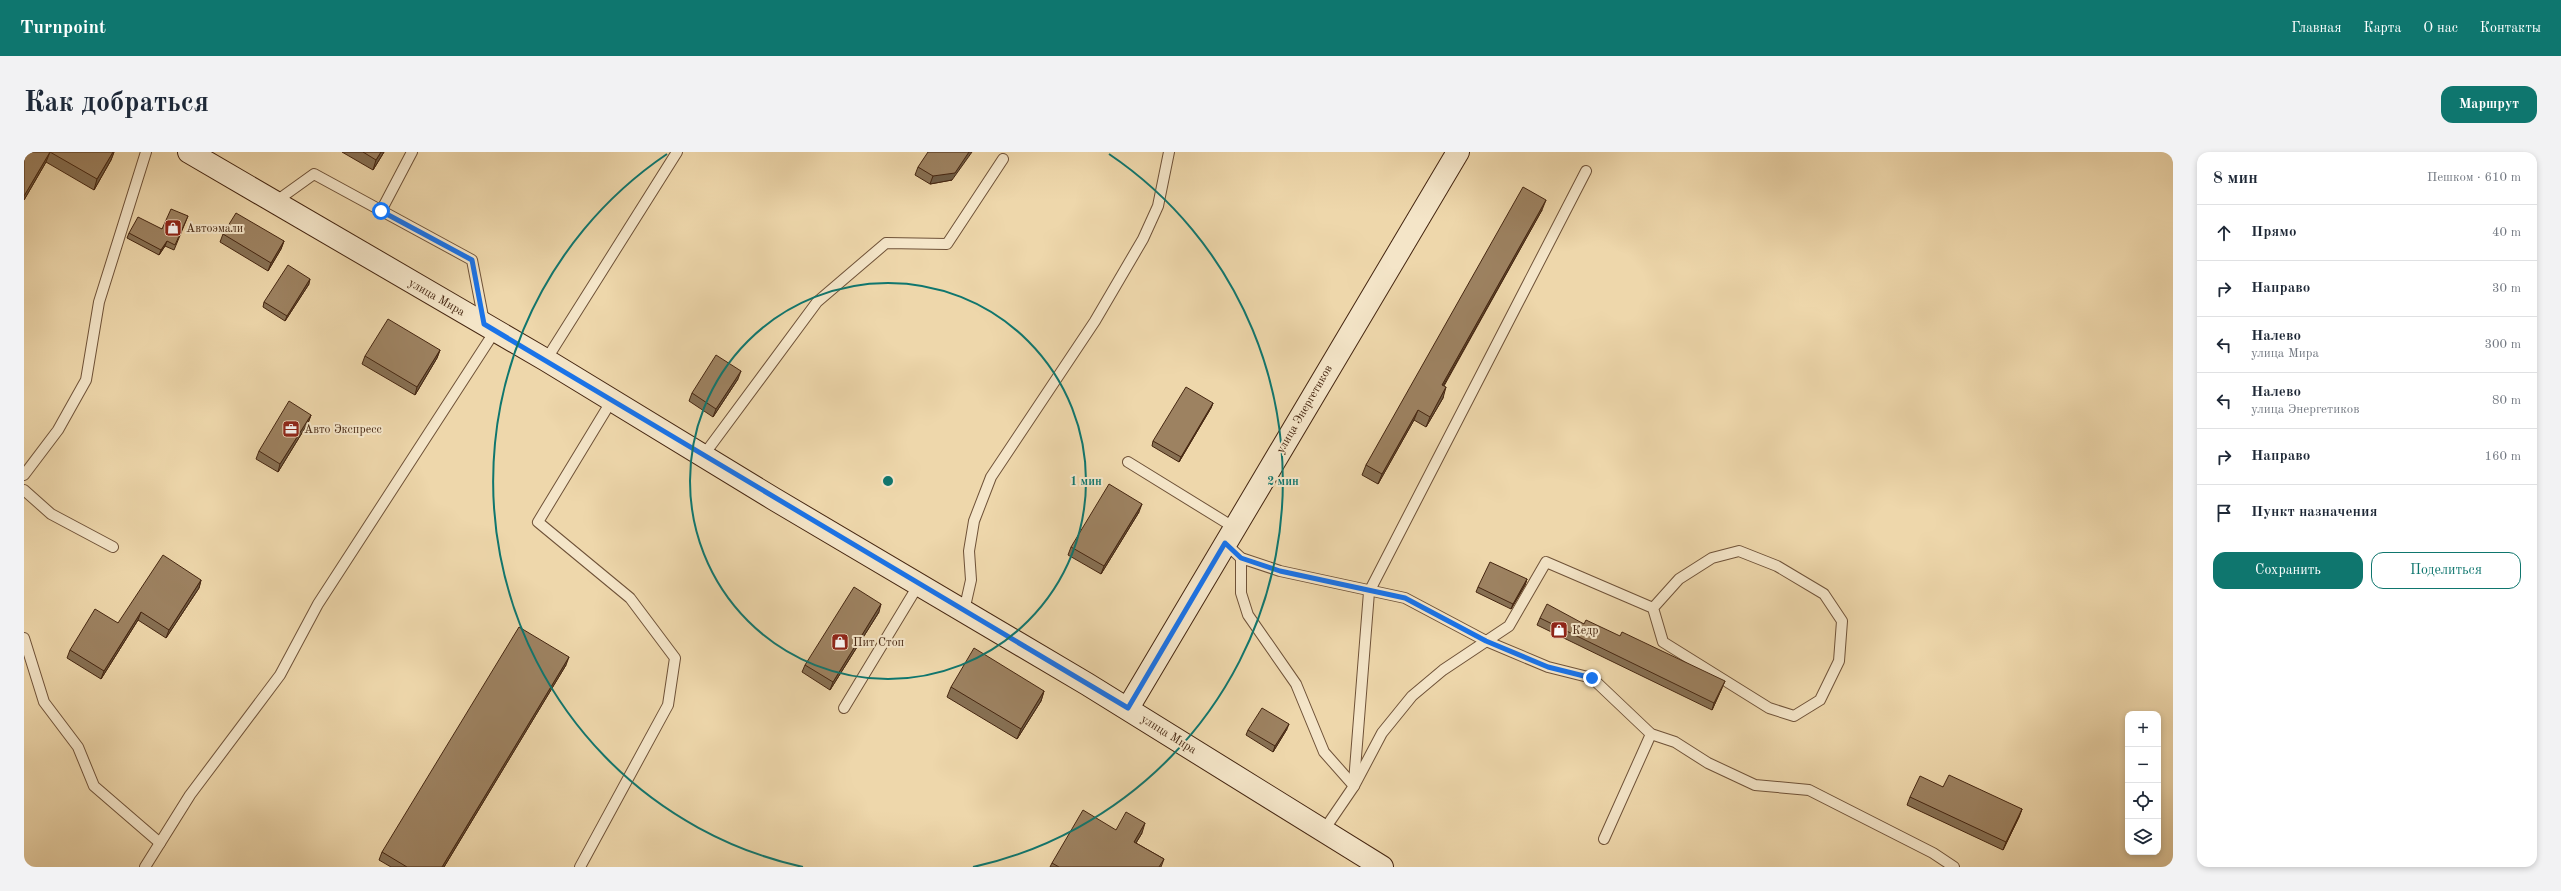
<!DOCTYPE html>
<html lang="ru">
<head>
<meta charset="utf-8">
<style>
  :root { --surface:#fff; --page:#f2f2f3; --text:#1f2937; --muted:#747a83; --line:#e0e1e3; --accent:#0f766e }
  body { margin:0; font-family:"Old Standard TT",serif; background:var(--page); color:var(--text) }
  .controls { position:absolute; right:12px; bottom:12px; display:grid; overflow:hidden; border-radius:8px; box-shadow:0 2px 6px #0003 }
  .controls button { width:36px; height:36px; display:grid; place-items:center; padding:0; border:0; border-bottom:1px solid var(--line); background:var(--surface); color:var(--text); font:20px sans-serif }
  .stop { position:absolute; width:12px; height:12px; margin:-9px; border:3px solid #1a73e8; border-radius:50%; background:#fff }
  .stop.end { background:#1a73e8; border-color:#fff; box-shadow:0 1px 4px #0008 }
  .list { margin:0; padding:0; list-style:none }
  h2 { display:flex; justify-content:space-between; align-items:center; height:52px; margin:0; padding:0 16px; font-size:17px }
  h2 small { font-size:13px; font-weight:400; color:var(--muted) }
  .list li { display:grid; grid-template-columns:26px 1fr auto; gap:12px; align-items:center; box-sizing:border-box; height:56px; padding:0 16px; border-top:1px solid var(--line) }
  .list b { display:block; font-size:15px; white-space:nowrap }
  .list p { margin:0; font-size:13px; white-space:nowrap; color:var(--muted) }
  .list em { font-size:13px; font-style:normal; color:var(--muted) }
  .actions { display:flex; gap:8px; padding:12px 16px }
  .actions a { flex:1; padding:9px 0; border:1px solid var(--accent); border-radius:12px; text-align:center; font-size:14px; color:var(--accent) }
  .actions .main { background:var(--accent); color:#fff }
  .icon { flex:none; width:22px; height:22px; fill:none; stroke:currentColor; stroke-width:2; stroke-linecap:round; stroke-linejoin:round }
  .map { position:relative; flex:none; width:2149px; height:715px; overflow:hidden; border-radius:12px }
  header { display:flex; align-items:center; gap:24px; box-sizing:border-box; height:56px; padding:0 20px; background:var(--accent); color:#fff }
  header strong { font-size:19px }
  nav { display:flex; gap:22px; margin-inline-start:auto; font-size:14px }
  .intro { display:flex; align-items:center; justify-content:space-between; box-sizing:border-box; height:96px; padding:0 24px }
  h1 { margin:0; font-size:28px }
  .button { padding:10px 18px; border-radius:12px; background:var(--accent); color:#fff; font-size:14px; font-weight:700 }
  main { display:flex; gap:24px; padding:0 24px }
  aside { flex:1; background:var(--surface); border-radius:12px; box-shadow:0 2px 6px #0003 }
  .map>svg:first-child { display:block }
  .lines { fill:none; stroke-linecap:round; stroke-linejoin:round }
  .lane-casing { stroke:#6f5238; stroke-width:12 }
  .secondary-casing { stroke:#452611; stroke-width:24 }
  .lane { stroke:#f4e5c8; stroke-width:10 }
  .secondary { stroke:#f4e5c8; stroke-width:22 }
  .wall { fill:#877053; stroke:#452611 }
  .shaded-wall { fill:#6e5b44; stroke:#452611 }
  .building { fill:#9d8261; stroke:#452611 }
  .route { stroke:#1a73e8; stroke-width:5 }
  .ring { fill:none; stroke:#0f766e; stroke-width:2 }
  .labels { text-anchor:middle; stroke-width:4; stroke-linejoin:round; paint-order:stroke }
  .poi-label { font-size:12px; fill:#452611; stroke:#f4e5c8; text-anchor:start }
  .street-label { font-size:12px; fill:#452611; stroke:#f4e5c8 }
  .centre { fill:#0f766e; stroke:#f4e5c8; stroke-width:2 }
  .ring-label { font-size:12px; text-anchor:middle; font-weight:bold; fill:#0f766e; stroke:#f4e5c8; stroke-width:4; stroke-linejoin:round; paint-order:stroke }
</style>
</head>
<body>
<header>
<strong>Turnpoint</strong>
<nav><a>Главная</a><a>Карта</a><a>О нас</a><a>Контакты</a></nav>
</header>
<div class="intro"><h1>Как добраться</h1><a class="button">Маршрут</a></div>
<main>
<div class="map">
<svg width="2149" height="715" viewBox="0 0 2149 715">
  <rect width="100%" height="100%" fill="#eed7ab"/>
  <filter id="stains"><feTurbulence type="fractalNoise" baseFrequency=".005" numOctaves="4"/><feColorMatrix values="0 0 0 0 .2 0 0 0 0 .09 0 0 0 0 .02 0 0 0 .5 -.17"/></filter>
  <radialGradient id="worn" r=".72"><stop offset=".6" stop-color="#630" stop-opacity="0"/><stop offset="1" stop-color="#630" stop-opacity=".3"/></radialGradient>
  <g class="lines">
    <defs>
      <g id="lane">
        <path d="M251,50L290,22L448,108L460,170"/>
        <path d="M357,59L388,0"/>
        <path d="M522,208L653,0"/>
        <path d="M679,304L793,150L862,91L923,92L979,7"/>
        <path d="M1104,310L1211,376"/>
        <path d="M0,323L34,278L62,228L75,150L122,0"/>
        <path d="M0,338L27,362L89,395"/>
        <path d="M1201,391L1217,406L1256,419L1381,446L1462,489L1524,515L1568,526L1627,582L1651,590L1684,611L1731,633L1785,638L1909,701L1930,715"/>
        <path d="M1217,406V441L1224,463L1272,532L1300,600L1330,634"/>
        <path d="M940,459L947,428L945,399L950,369L967,325L1071,169L1119,87L1134,54L1145,0"/>
        <path d="M0,486L20,550L54,595L70,634L136,691"/>
        <path d="M820,556L895,432"/>
        <path d="M1330,630L1345,440L1562,19"/>
        <path d="M1300,678L1330,634L1358,581L1388,544L1419,518L1485,474L1522,410L1629,456L1655,427L1688,406L1715,399L1753,414L1800,442L1818,469L1815,509L1796,548L1770,564L1745,556L1639,490L1629,456"/>
        <path d="M1580,687L1627,582"/>
        <path d="M121,715L166,643L256,523L294,452L471,179"/>
        <path d="M556,715L644,553L651,506L606,446L514,370L588,248"/>
      </g>
      <g id="secondary">
        <path d="M165,0L522,208L750,347L1063,532L1358,715"/>
        <path d="M1104,556L1434,0"/>
      </g>
    </defs>
    <use href="#lane" class="lane-casing"/>
    <use href="#secondary" class="secondary-casing"/>
    <use href="#lane" class="lane"/>
    <use href="#secondary" class="secondary"/>
  </g>
  <g class="wall">
    <path d="M0,0H90L87,8L70,38L22,10L0,48Z"/>
    <path d="M318,0H360L349,18Z"/>
    <path d="M894,15L928,28L906,32L891,23Z"/>
    <path d="M1518,58L1420,234L1419,246L1402,275L1390,268L1354,332L1338,323L1342,313Z"/>
    <path d="M164,64L150,98L141,94L135,103L103,86L105,81L138,77Z"/>
    <path d="M199,82L260,89L257,97L244,119L196,90Z"/>
    <path d="M285,132L261,169L239,155L240,150Z"/>
    <path d="M416,198L413,206L391,243L338,212L341,204Z"/>
    <path d="M714,227L689,265L665,249L668,241Z"/>
    <path d="M1189,251L1187,256L1155,310L1128,294L1129,289Z"/>
    <path d="M287,263L284,271L254,320L232,307L235,299Z"/>
    <path d="M1115,360L1077,422L1044,403L1047,395Z"/>
    <path d="M1503,427L1501,433L1487,457L1452,440L1454,435Z"/>
    <path d="M177,428L175,436L142,486L114,468L77,527L43,506L46,498L94,471Z"/>
    <path d="M855,460L806,538L778,520L781,513Z"/>
    <path d="M1516,466L1560,472L1698,536L1688,558L1513,473Z"/>
    <path d="M542,513L420,715H367L355,708L358,700Z"/>
    <path d="M927,535L1020,539L1017,549L993,587L923,545Z"/>
    <path d="M1263,577L1249,600L1222,583L1224,578Z"/>
    <path d="M1919,635L1998,657L1995,665L1979,698L1883,653L1886,645Z"/>
    <path d="M1092,678L1118,681L1112,691L1140,707L1137,715H1026L1028,711Z"/>
  </g>
  <g class="shaded-wall">
    <path d="M26,0L22,10L0,48V44Z"/>
    <path d="M89,0H90L87,8L70,38L73,27Z"/>
    <path d="M357,0H360L349,18L352,8Z"/>
    <path d="M945,0H948L928,28L906,32L909,24Z"/>
    <path d="M1522,48L1518,58L1414,243L1418,233Z"/>
    <path d="M143,89L141,94L135,103L137,98Z"/>
    <path d="M260,89L257,97L244,119L247,111Z"/>
    <path d="M286,127L285,132L261,169L263,164Z"/>
    <path d="M416,198L413,206L391,243L393,235Z"/>
    <path d="M717,219L714,227L689,265L692,257Z"/>
    <path d="M1422,235L1419,246L1402,275L1406,265Z"/>
    <path d="M1189,251L1187,256L1155,310L1157,305Z"/>
    <path d="M1394,258L1390,268L1354,332L1358,322Z"/>
    <path d="M287,263L284,271L254,320L256,312Z"/>
    <path d="M1118,352L1115,360L1077,422L1080,414Z"/>
    <path d="M1503,427L1501,433L1487,457L1489,452Z"/>
    <path d="M177,428L175,436L142,486L145,478Z"/>
    <path d="M857,452L855,460L806,538L809,530Z"/>
    <path d="M117,460L114,468L77,527L80,519Z"/>
    <path d="M545,505L542,513L420,715H418Z"/>
    <path d="M1701,529L1698,536L1688,558L1690,551Z"/>
    <path d="M1020,539L1017,549L993,587L997,577Z"/>
    <path d="M1265,572L1263,577L1249,600L1251,594Z"/>
    <path d="M1998,657L1995,665L1979,698L1982,690Z"/>
    <path d="M1121,671L1118,681L1107,699L1110,690Z"/>
  </g>
  <g class="building">
    <path d="M0,0H26L0,44Z"/>
    <path d="M26,0H89L73,27Z"/>
    <path d="M339,0H357L352,8Z"/>
    <path d="M904,0H945L931,21L909,24L894,15Z"/>
    <path d="M1499,35L1522,48L1418,233L1422,235L1406,265L1394,258L1358,322L1342,313Z"/>
    <path d="M147,57L164,64L151,93L143,89L137,98L105,81L114,65L138,77Z"/>
    <path d="M212,61L260,89L247,111L199,82Z"/>
    <path d="M264,113L286,127L263,164L240,150Z"/>
    <path d="M364,167L416,198L393,235L341,204Z"/>
    <path d="M692,203L717,219L692,257L668,241Z"/>
    <path d="M1162,235L1189,251L1157,305L1129,289Z"/>
    <path d="M265,249L287,263L256,312L235,299Z"/>
    <path d="M1085,332L1118,352L1080,414L1047,395Z"/>
    <path d="M139,403L177,428L145,478L117,460L80,519L46,498L71,457L94,471Z"/>
    <path d="M1466,410L1503,427L1489,452L1454,435Z"/>
    <path d="M830,435L857,452L809,530L781,513Z"/>
    <path d="M1523,452L1560,472L1562,468L1596,484L1598,480L1701,529L1690,551L1516,466Z"/>
    <path d="M495,475L545,505L418,715H383L358,700Z"/>
    <path d="M950,496L1020,539L997,577L927,535Z"/>
    <path d="M1238,556L1265,572L1251,594L1224,578Z"/>
    <path d="M1925,623L1998,657L1982,690L1886,645L1896,624L1919,635Z"/>
    <path d="M1059,658L1092,678L1102,660L1121,671L1110,690L1140,707L1135,715H1035L1028,711Z"/>
  </g>
  <g class="lines">
    <path class="route" d="M357,59L448,108L460,172L1104,556L1201,391L1217,406L1256,419L1381,446L1462,489L1524,515L1568,526"/>
  </g>
  <g class="ring">
    <circle cx="864" cy="329" r="198"/>
    <path d="M779 715A395 395 0 0 1 643 2M1085 2A395 395 0 0 1 949 715"/>
  </g>
  <defs>
    <symbol id="shop-square" viewBox="-11 -11 22 22"><rect x="-9" y="-9" width="18" height="18" rx="4" fill="#8f2418" stroke="#f4e5c8"/><path d="M-5-2.5h2.3a2.7 3.5 0 0 1 5.4 0H5L5.5 6h-11ZM-1.5-2.5h3a1.5 2.3 0 0 0-3 0Z" fill="#fff"/></symbol>
    <symbol id="office-square" viewBox="-11 -11 22 22"><rect x="-9" y="-9" width="18" height="18" rx="4" fill="#8f2418" stroke="#f4e5c8"/><path d="M-6-3h4V-5.5h4V-3h4V5H-6ZM-1-4.5V-3h2v-1.5ZM-6 0V1H6V0Z" fill="#fff"/></symbol>
  </defs>
  <g fill-rule="evenodd">
    <use href="#shop-square" x="139" y="66" width="20" height="20"/>
    <use href="#office-square" x="257" y="267" width="20" height="20"/>
    <use href="#shop-square" x="1525" y="468" width="20" height="20"/>
    <use href="#shop-square" x="806" y="480" width="20" height="20"/>
  </g>
  <g class="labels">
    <g class="poi-label">
      <text x="162" y="80">Автоэмали</text>
      <text x="280" y="281">Авто Экспресс</text>
      <text x="1548" y="482">Кедр</text>
      <text x="829" y="494">Пит Стоп</text>
    </g>
    <g class="street-label">
      <text transform="translate(413 145) rotate(30)" y="4">улица Мира</text>
      <text transform="translate(1280 257) rotate(-60)" y="4">улица Энергетиков</text>
      <text transform="translate(1145 582) rotate(32)" y="4">улица Мира</text>
    </g>
  </g>
  <circle cx="864" cy="329" r="6" class="centre"/>
  <g class="ring-label">
    <text x="1062" y="333">1 мин</text>
    <text x="1259" y="333">2 мин</text>
  </g>
  <rect width="100%" height="100%" filter="url(#stains)"/>
  <rect width="100%" height="100%" fill="url(#worn)"/>
</svg>
<div class="controls">
<button>+</button>
<button>−</button>
<button><svg class="icon" aria-label="locate" viewBox="0 0 24 24"><circle cx="12" cy="12" r="6"/><path d="M12 2v4M12 18v4M2 12h4M18 12h4"/></svg></button>
<button><svg class="icon" aria-label="layers" viewBox="0 0 24 24"><path d="M12 4l9 5-9 5-9-5zM3 14l9 5 9-5"/></svg></button>
</div>
<div class="stop" style="left:357px;top:59px"></div>
<div class="stop end" style="left:1568px;top:526px"></div>
</div>
<aside>
<h2>8 мин<small>Пешком · 610 m</small></h2>
<ul class="list">
<li><svg class="icon" aria-label="ahead" viewBox="0 0 24 24"><path d="M12 20V5M6 11l6-6 6 6"/></svg><div><b>Прямо</b></div><em>40 m</em></li>
<li><svg class="icon" aria-label="right" viewBox="0 0 24 24"><path d="M7 20v-9h11M14 6l5 5-5 5"/></svg><div><b>Направо</b></div><em>30 m</em></li>
<li><svg class="icon" aria-label="left" viewBox="0 0 24 24"><path d="M17 20v-9H6M10 6l-5 5 5 5"/></svg><div><b>Налево</b><p>улица Мира</p></div><em>300 m</em></li>
<li><svg class="icon" aria-label="left" viewBox="0 0 24 24"><path d="M17 20v-9H6M10 6l-5 5 5 5"/></svg><div><b>Налево</b><p>улица Энергетиков</p></div><em>80 m</em></li>
<li><svg class="icon" aria-label="right" viewBox="0 0 24 24"><path d="M7 20v-9h11M14 6l5 5-5 5"/></svg><div><b>Направо</b></div><em>160 m</em></li>
<li><svg class="icon" aria-label="arrive" viewBox="0 0 24 24"><path d="M6 21V4h12l-3 4 3 4H6"/></svg><div><b>Пункт назначения</b></div></li>
</ul>
<div class="actions"><a class="main">Сохранить</a><a>Поделиться</a></div>
</aside>
</main>
</body>
</html>
